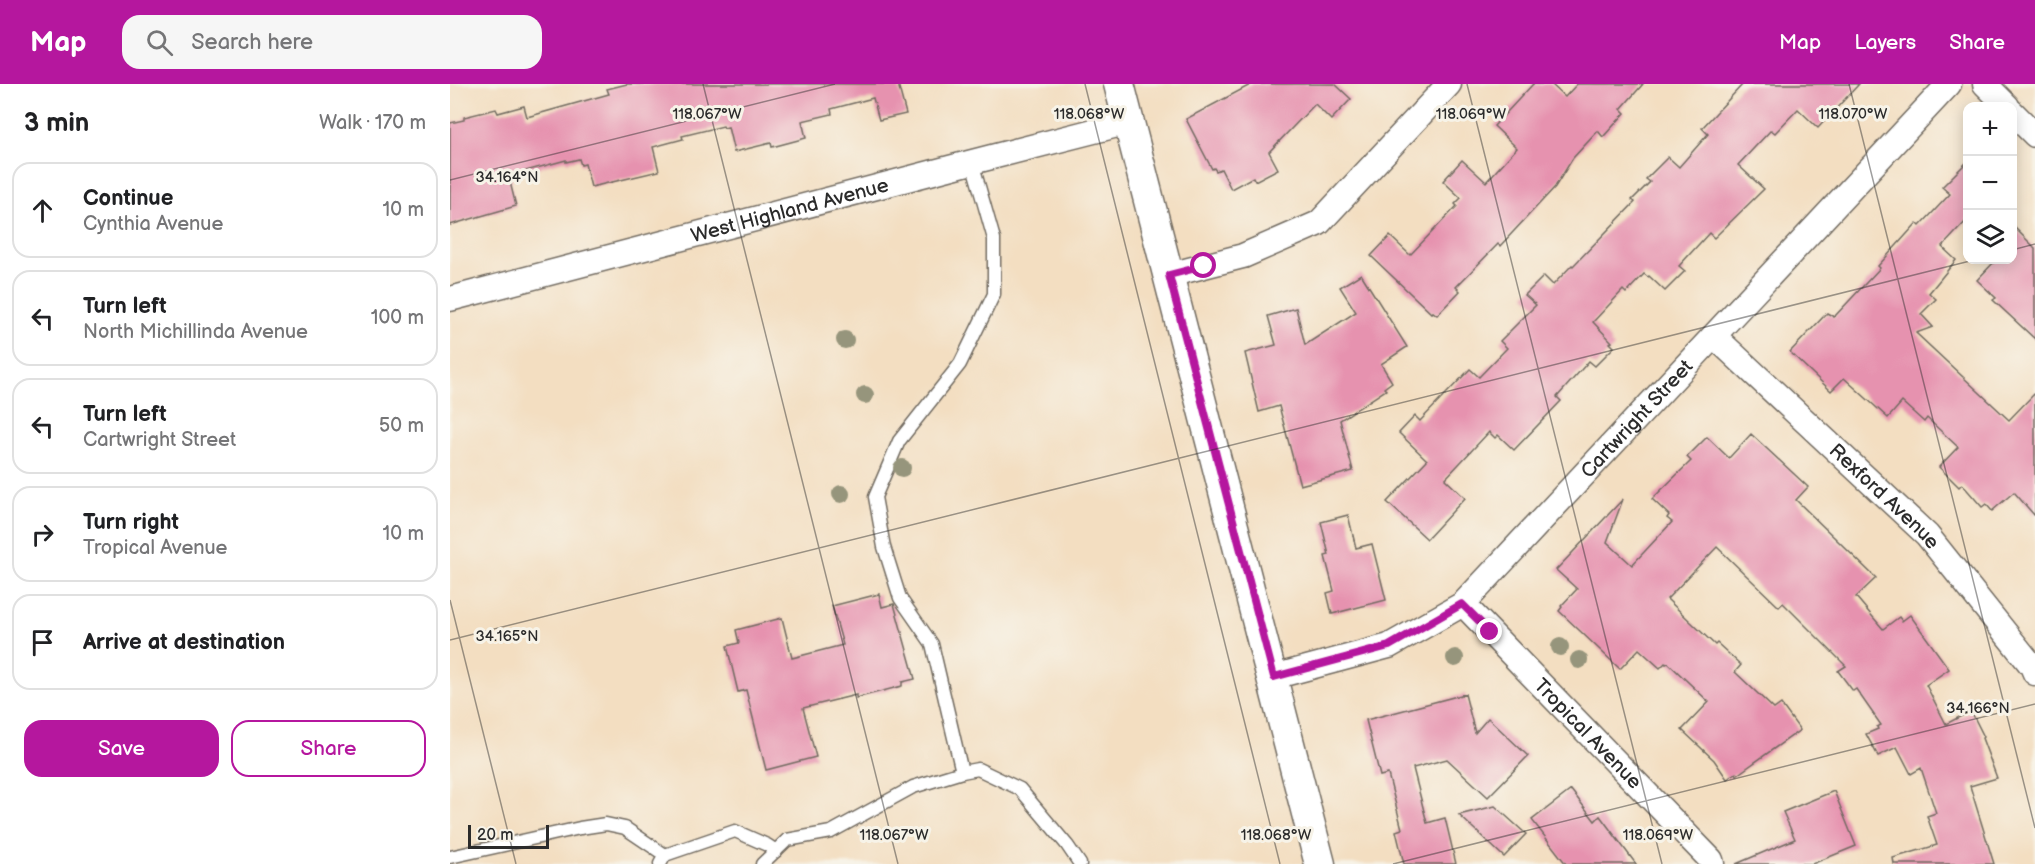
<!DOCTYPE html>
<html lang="en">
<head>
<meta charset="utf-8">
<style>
  :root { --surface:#fff; --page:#f6f6f6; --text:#202124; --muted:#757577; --line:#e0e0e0; --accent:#b5179e }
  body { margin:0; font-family:"Balsamiq Sans",sans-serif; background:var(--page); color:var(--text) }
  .controls { position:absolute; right:18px; top:18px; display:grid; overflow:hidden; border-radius:12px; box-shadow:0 3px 15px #0003 }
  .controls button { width:54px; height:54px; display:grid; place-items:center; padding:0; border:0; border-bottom:2px solid var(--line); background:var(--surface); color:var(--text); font:30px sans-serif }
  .scale { position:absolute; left:18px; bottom:15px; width:81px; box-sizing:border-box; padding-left:6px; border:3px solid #2b2b2b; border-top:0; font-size:16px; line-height:21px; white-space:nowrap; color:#2b2b2b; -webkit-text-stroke:4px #f7f3e8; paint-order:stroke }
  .stop { position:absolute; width:18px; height:18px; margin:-14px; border:4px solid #b5179e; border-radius:50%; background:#fff }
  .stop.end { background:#b5179e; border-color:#fff; box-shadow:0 2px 6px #0008 }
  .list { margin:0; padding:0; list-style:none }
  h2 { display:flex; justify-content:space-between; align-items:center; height:78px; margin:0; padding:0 24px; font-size:26px }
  h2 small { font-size:20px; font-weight:400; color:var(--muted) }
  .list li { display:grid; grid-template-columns:39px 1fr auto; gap:18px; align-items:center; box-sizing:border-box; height:96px; margin:0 12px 12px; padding:0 12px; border:2px solid var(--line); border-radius:18px }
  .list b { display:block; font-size:22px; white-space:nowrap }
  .list p { margin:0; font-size:20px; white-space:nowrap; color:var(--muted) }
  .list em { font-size:20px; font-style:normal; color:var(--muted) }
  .actions { display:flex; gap:12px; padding:18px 24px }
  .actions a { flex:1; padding:14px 0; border:2px solid var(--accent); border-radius:18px; text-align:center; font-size:21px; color:var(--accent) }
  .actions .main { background:var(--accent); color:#fff }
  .icon { flex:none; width:33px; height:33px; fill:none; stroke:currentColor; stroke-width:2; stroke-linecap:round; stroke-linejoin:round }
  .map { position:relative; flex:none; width:1585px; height:780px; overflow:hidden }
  header { display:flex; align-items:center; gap:36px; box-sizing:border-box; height:84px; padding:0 30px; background:var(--accent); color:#fff }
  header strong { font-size:28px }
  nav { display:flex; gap:33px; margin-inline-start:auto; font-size:21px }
  .search { width:420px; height:54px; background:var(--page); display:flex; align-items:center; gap:15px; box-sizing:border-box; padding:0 21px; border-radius:18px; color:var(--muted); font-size:22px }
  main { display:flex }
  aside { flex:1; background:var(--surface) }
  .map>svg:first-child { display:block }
  .building { fill:#e692af }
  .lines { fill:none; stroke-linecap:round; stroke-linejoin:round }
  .service-casing { stroke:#716a60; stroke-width:15 }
  .minor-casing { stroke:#716a60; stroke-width:27 }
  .tertiary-casing { stroke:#716a60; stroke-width:33 }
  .service { stroke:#fff; stroke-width:12 }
  .minor { stroke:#fff; stroke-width:24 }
  .tertiary { stroke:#fff; stroke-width:30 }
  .tree { fill:#96957b }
  .route { stroke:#b5179e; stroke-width:8 }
  .ticks { fill:none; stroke:#2b2b2b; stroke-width:1.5; stroke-opacity:0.45 }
  .labels { text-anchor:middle; stroke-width:6; stroke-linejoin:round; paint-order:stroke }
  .street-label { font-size:20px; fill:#2b2b2b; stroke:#f7f3e8 }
  .ticks-label { font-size:15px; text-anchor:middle; fill:#2b2b2b; stroke:#f7f3e8; stroke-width:6; stroke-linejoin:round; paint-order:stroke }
</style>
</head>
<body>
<header>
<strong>Map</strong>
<div class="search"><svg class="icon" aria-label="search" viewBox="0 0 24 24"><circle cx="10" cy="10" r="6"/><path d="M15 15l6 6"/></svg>Search here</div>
<nav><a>Map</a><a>Layers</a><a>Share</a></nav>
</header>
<main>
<aside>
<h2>3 min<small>Walk · 170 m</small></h2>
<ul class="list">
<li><svg class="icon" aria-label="ahead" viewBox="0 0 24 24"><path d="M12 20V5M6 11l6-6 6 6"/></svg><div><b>Continue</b><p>Cynthia Avenue</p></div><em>10 m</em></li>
<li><svg class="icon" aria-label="left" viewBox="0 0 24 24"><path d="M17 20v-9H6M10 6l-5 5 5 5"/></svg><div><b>Turn left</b><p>North Michillinda Avenue</p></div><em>100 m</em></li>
<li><svg class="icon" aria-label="left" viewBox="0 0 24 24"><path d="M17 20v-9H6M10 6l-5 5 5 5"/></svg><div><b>Turn left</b><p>Cartwright Street</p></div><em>50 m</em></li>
<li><svg class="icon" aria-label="right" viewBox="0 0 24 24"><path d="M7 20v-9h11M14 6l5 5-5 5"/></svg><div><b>Turn right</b><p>Tropical Avenue</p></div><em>10 m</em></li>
<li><svg class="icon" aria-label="arrive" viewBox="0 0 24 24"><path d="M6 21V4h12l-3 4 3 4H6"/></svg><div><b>Arrive at destination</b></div></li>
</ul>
<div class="actions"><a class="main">Save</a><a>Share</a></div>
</aside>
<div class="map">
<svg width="1585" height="780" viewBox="0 0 1585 780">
  <rect width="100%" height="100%" fill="#f7f3e8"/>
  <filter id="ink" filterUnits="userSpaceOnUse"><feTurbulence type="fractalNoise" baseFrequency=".0167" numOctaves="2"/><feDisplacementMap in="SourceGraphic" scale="12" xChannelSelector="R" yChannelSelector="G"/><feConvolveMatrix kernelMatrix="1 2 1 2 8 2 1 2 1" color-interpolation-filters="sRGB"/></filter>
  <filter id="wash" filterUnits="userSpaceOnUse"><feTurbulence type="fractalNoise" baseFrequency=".008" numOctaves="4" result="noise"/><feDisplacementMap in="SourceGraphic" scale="24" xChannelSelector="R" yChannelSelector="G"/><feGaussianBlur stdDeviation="1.35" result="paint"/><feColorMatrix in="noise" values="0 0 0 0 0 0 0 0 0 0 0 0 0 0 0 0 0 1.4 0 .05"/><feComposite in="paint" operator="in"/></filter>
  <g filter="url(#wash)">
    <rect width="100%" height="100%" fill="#f3dec1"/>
    <g id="blocks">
      <g class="building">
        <path d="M177,0H448L456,30L429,36L423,14L381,25L382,30L352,37L356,54L322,63L321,59L284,68L278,43L274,44L273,42L232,52L233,55L203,63L209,87L141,103L135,80L131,81L129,75L116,78V76L61,91L62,97L60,98L66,122L0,141V39L14,36V33L46,25L48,29L74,22L77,33L159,10L157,5Z"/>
        <path d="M802,0H885L901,15L881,36L865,20L819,68L828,85L805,97L803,93L781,105L771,85L766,87L764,84L762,85L736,35Z"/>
        <path d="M1083,0H1101L1115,13L1127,0H1193L1171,25L1175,29L1153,53L1148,47L1123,74L1105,103L1050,162L1048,160L1006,203L1010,207L987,231L983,228L981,229L921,172L940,152L960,171L1007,122L1005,120L1011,114L993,97L1012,76L1036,98L1067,64L1044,42Z"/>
        <path d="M1293,0H1409L1368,44L1348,25L1325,49L1321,46L1288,81L1314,105L1264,154L1259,149L1229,182L1235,187L1215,207L1199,192L1198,193L1194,190L1176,209L1173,206L1143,238L1162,258L1160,259L1164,263L1145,282L1139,277L1107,313L1111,317L1064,366L1048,351L1045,354L1039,348L995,395L1015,414L977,455L937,418L977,376L949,349L965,332L970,337L1020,285L1029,293L1057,264L1050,257L1086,221L1075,211L1094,192L1103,201L1122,181L1123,182L1185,118L1182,116L1200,98L1196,95L1218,73L1229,83L1258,50L1252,44Z"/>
        <path d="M1518,77V135L1492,163L1506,176L1479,209L1486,215L1471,230L1483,243L1466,249L1559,336L1585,309V432L1564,408L1542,427L1536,420L1532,423L1512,400L1509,403L1489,383L1508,363L1477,334L1474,338L1452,318L1438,334L1394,294L1381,307L1340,268L1377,229L1384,233L1430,184L1428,182L1465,141L1467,139L1470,142L1500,110L1492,103Z"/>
        <path d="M1563,142L1585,164V255L1543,216L1546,214L1527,196L1546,176H1563Z"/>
        <path d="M911,190L957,263L931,280L942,298L934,304L936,306L890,336L903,387L850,401L829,322L809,328L795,269L826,261L818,232L846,224L855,261L906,228L890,203Z"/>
        <path d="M1301,350L1358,403L1346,416L1426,494L1406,513L1433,545L1449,533L1452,537L1460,531L1499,585L1476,601L1496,640L1521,627L1534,653L1532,654L1547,694L1520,702L1544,780H1444L1443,774L1487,761L1477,732L1486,729L1471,684L1461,690L1447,663L1428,672L1416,650L1428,645L1427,643L1431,641L1406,605L1403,607L1388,587L1396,582L1333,519L1329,523L1267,463L1217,515L1265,561L1267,559L1291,581L1285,588L1324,625L1331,620L1350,646L1287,691L1286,689L1277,695L1264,676L1232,646L1259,618L1218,579L1216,580L1215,579L1210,584L1189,565L1170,585L1109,527L1112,523L1111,522L1127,505L1106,486L1173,415L1157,458L1182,481L1222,438L1217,434L1219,431L1202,415L1241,377L1237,373L1257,353L1279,374Z"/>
        <path d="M898,431L906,464L922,460L936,516L882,530L877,509L884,507L875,472L879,471L871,438Z"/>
        <path d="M429,510L432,523L444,520L465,595L452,598V602L406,614V611L353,624L366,673L316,686L296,606L288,608L277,562L289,559L286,546L332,534L342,574L393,561L382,522Z"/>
        <path d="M1015,610L1025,649L1038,634L1078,672L1038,713L997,675L963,684L977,739L995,734L1006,780H954L946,747L952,745L938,690L930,692L916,636Z"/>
        <path d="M1121,706L1145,737L1150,732L1186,780H1116L1082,736Z"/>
        <path d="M1384,707L1406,762L1362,780H1286L1345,755L1333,728Z"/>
        <path d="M1045,722L1076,750L1054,773L1009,731Z"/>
      </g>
    </g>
  </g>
  <g filter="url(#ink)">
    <use href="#blocks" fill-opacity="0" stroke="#716a60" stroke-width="1.5"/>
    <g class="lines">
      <defs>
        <g id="service">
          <path d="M522,78L544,155V210L510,280L449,357L425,413L434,463L450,514L482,560L512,688L528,685L570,705L617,761L630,780"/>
          <path d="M215,771L285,747L317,761L326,767"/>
          <path d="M0,773L130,744L156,740L175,744L215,771L210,780"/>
          <path d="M312,780L337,756L381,748L463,703L512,688"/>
        </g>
        <g id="minor">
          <path d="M1535,0L1557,22"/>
          <path d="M1562,28L1585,51"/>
          <path d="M719,191L793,172L869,139L999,0"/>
          <path id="s1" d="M0,215L522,78L679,38"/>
          <path id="s2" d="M1264,252L1477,451L1582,582L1585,589"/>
          <path id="s3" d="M1013,520L1261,776L1262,780"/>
          <path id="s4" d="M823,593L939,562L1013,520L1499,0"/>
        </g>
        <path id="tertiary" d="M669,0L870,780"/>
      </defs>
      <use href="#service" class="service-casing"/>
      <use href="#minor" class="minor-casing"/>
      <use href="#tertiary" class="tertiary-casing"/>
      <use href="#service" class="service"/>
      <use href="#minor" class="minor"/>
      <use href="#tertiary" class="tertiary"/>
    </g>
    <g class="tree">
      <circle cx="395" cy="256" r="9"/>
      <circle cx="415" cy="311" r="9"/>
      <circle cx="452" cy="384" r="9"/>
      <circle cx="391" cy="410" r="9"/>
      <circle cx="1110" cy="563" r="9"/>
      <circle cx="1005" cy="574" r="9"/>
      <circle cx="1129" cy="576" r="9"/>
    </g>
  </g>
  <g class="lines" filter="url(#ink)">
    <path class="route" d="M754,182L719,191L824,593L939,562L1012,520L1040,548"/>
  </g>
  <path class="ticks" d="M253,0L448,780M635,0L830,780M1017,0L1212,780M1399,0L1585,744M0,96L385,0M1562,166L1585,160M0,516L66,780M0,556L1524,176M943,780L1585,620"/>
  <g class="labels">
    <g class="street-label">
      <text dy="7" stroke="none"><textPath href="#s1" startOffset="351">West Highland Avenue</textPath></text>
      <text dy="7" stroke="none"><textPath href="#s4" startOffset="459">Cartwright Street</textPath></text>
      <text dy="7" stroke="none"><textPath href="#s2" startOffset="234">Rexford Avenue</textPath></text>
      <text dy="7" stroke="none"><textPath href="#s3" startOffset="180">Tropical Avenue</textPath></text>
    </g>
  </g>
  <g class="ticks-label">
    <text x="257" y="35">118.067°W</text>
    <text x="639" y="35">118.068°W</text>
    <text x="1021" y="35">118.069°W</text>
    <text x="1403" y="35">118.070°W</text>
    <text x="57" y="98">34.164°N</text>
    <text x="57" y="557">34.165°N</text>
    <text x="1528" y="629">34.166°N</text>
    <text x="444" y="756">118.067°W</text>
    <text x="826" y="756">118.068°W</text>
    <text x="1208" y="756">118.069°W</text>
  </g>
</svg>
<div class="controls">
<button>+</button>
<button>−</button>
<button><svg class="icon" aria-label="layers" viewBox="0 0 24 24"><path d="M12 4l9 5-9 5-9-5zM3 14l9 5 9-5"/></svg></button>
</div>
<div class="scale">20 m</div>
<div class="stop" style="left:754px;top:182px"></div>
<div class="stop end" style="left:1040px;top:548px"></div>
</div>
</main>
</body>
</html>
